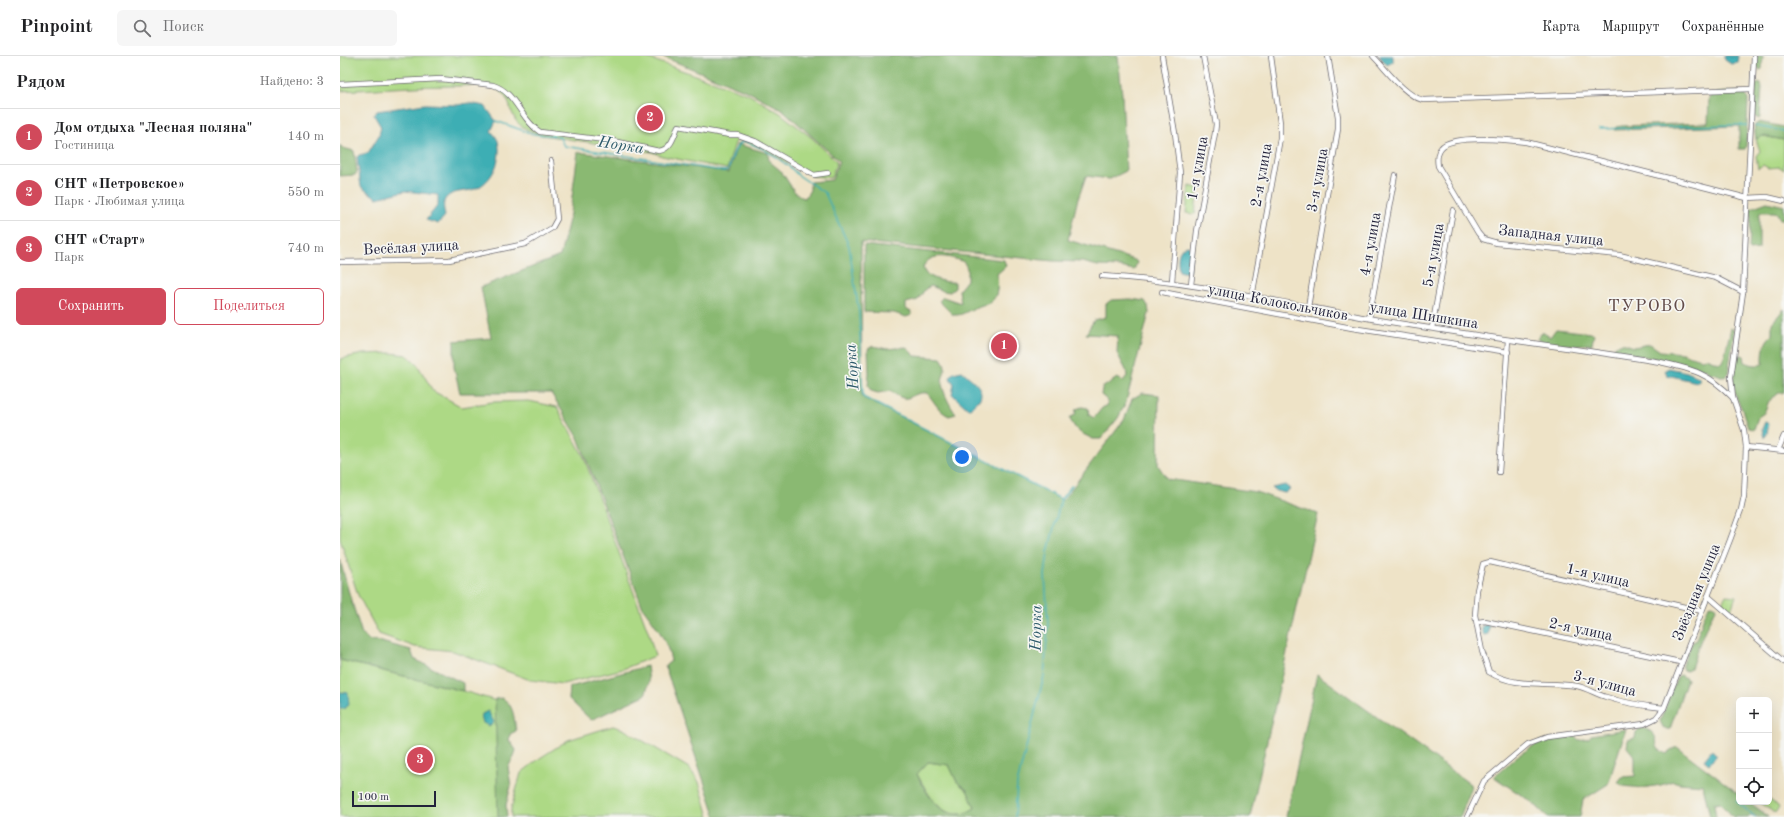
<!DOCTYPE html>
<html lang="ru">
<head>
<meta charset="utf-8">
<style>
  :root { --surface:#fff; --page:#f6f6f6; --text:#202124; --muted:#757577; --line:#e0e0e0; --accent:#d1495b }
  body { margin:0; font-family:"Old Standard TT",serif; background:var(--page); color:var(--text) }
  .controls { position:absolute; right:12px; bottom:12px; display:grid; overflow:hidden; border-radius:6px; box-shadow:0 4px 16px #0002 }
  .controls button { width:36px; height:36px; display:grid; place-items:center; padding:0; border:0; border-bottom:1px solid var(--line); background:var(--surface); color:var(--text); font:20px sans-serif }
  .scale { position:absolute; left:12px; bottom:10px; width:84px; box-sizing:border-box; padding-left:4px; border:2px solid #22223b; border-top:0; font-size:11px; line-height:14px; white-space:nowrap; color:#22223b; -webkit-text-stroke:3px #f6f6f2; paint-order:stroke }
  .you { position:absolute; left:622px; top:401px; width:14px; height:14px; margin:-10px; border:3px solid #fff; border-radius:50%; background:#1a73e8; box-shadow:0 0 0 6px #1a73e833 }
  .badge { display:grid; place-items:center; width:26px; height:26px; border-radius:50%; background:var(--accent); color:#fff; font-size:13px; font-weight:700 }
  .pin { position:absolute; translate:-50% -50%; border:2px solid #fff; box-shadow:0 1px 4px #0006 }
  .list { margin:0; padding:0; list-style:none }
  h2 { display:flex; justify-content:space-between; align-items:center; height:52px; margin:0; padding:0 16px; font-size:17px }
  h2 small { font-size:13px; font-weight:400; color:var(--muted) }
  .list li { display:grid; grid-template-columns:26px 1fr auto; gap:12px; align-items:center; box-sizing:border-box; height:56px; padding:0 16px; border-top:1px solid var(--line) }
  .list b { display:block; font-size:15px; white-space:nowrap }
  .list p { margin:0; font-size:13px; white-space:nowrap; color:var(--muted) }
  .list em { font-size:13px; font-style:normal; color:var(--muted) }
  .actions { display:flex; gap:8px; padding:12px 16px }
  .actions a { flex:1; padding:9px 0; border:1px solid var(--accent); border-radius:6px; text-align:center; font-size:14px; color:var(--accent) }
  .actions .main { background:var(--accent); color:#fff }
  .icon { flex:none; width:22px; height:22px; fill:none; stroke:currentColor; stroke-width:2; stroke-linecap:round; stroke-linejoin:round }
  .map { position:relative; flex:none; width:1444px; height:761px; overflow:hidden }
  header { display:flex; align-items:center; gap:24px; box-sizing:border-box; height:56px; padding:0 20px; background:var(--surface); border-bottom:1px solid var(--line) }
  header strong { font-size:19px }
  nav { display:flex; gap:22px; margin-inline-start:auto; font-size:14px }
  .search { width:280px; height:36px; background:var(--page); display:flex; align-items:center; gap:10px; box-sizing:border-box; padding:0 14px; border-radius:6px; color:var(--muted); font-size:15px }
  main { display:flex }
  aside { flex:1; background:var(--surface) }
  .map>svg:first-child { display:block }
  .green { fill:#add985; stroke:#687e60 }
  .forest { fill:#8ab972; stroke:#566e56; fill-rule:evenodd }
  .water { fill:#3caeb4; stroke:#2f6878 }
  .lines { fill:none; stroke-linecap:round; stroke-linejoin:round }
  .stream { stroke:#3caeb4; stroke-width:1.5 }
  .street-casing { stroke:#69666c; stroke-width:6 }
  .street { stroke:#fff; stroke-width:4.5 }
  .labels { text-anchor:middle; stroke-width:3.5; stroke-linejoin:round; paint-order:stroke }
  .street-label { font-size:15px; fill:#22223b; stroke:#f6f6f2 }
  .water-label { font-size:16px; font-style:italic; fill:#2c5a6b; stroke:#f6f6f2 }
  .quarter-label { font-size:17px; letter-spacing:1px; fill:#624c4a; stroke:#f6f6f2 }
</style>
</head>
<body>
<header>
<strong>Pinpoint</strong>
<div class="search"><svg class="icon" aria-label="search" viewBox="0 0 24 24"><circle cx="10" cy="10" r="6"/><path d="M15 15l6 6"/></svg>Поиск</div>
<nav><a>Карта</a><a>Маршрут</a><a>Сохранённые</a></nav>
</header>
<main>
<aside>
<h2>Рядом<small>Найдено: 3</small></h2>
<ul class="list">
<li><span class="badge">1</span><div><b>Дом отдыха &quot;Лесная поляна&quot;</b><p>Гостиница</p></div><em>140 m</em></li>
<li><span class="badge">2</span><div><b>СНТ «Петровское»</b><p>Парк · Любимая улица</p></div><em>550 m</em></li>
<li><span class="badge">3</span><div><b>СНТ «Старт»</b><p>Парк</p></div><em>740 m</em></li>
</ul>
<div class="actions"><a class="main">Сохранить</a><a>Поделиться</a></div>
</aside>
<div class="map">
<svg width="1444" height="761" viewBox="0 0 1444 761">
  <rect width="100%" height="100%" fill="#f6f6f2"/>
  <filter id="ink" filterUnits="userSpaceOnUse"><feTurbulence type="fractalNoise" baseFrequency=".025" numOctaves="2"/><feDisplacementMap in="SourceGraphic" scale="8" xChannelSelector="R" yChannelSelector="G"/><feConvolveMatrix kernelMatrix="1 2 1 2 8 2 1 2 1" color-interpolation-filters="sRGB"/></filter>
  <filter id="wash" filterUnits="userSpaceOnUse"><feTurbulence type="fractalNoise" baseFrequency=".012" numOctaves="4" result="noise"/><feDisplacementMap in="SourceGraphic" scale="16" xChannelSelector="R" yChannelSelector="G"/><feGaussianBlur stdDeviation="0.9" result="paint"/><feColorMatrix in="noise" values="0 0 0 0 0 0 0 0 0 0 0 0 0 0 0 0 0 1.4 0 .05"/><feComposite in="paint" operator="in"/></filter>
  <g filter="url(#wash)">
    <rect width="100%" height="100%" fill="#eee3c7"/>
    <g class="green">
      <path d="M0,0H302L408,38L440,57L472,82L497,106L491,122L472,120L417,89L396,84L387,113L322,100L312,96L202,79C194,76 183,73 177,66C169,56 171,38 153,32C142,28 126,30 113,30C76,30 38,33 0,35Z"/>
      <path d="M1423,80L1444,84V114L1440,111L1428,112L1423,109L1418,112L1416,100L1420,95L1416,83Z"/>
      <path d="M849,130L858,132L855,158L846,157Z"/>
      <path d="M50,297L67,299L77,308L93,335L122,351L152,346L189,345L217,351L243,399L309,578L315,600L283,613L223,628L190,624L113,595L75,591L39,578L18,539L0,483V303L23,298Z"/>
      <path d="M1386,539L1396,540L1391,554L1382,547Z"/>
      <path d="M0,604L123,635L160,646L161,761H0Z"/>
      <path d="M273,670L283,673L349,712L359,726L369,761H171V753L181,717L200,702L228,684Z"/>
      <path d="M588,706L609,709L617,726L627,734L635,752C631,754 626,758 621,758C599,761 586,734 577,718Z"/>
      <path d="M1429,743L1439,751L1435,757L1418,746H1429Z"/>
    </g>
    <g class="forest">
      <path d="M321,0H778L782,38L786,115L770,123L746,120L737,146L728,184L795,204L797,206L794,214L780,211L758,210L742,206L713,205L521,186L522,341L723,444L784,364L792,343L802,337L819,339L818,409L827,423L916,436L978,458L910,761H376L325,610L331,605C328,585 315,568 303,552L237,379L211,337H120L114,311V285L151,282L141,231L220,200L229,164L238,96L389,116L397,88L428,97L429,105L441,115L454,135L461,141L465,142L470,134V126L492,124L499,105L443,54L409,36ZM588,706L609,709L617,726L627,734L635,752C631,754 625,758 621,758C599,761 585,735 577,718Z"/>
      <path d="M1417,0H1423L1422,13L1420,14L1416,11Z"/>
      <path d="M1418,27L1421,28L1422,31L1420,61L1419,63L1414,60L1416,29Z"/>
      <path d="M1399,36L1405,38L1408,44L1406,91L1405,93H1399V70L1274,74L1276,71L1282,70L1368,67L1369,42C1375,34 1390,37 1399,36Z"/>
      <path d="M1419,66L1444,71V84L1423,80L1416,83L1414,70Z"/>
      <path d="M0,89L3,92L14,95L17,116L15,119L0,120Z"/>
      <path d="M1427,146L1444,150V163H1440L1437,157L1434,156H1421L1419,159V193L1409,194L1411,152Z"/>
      <path d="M524,189L664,204L666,210L657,218C658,227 659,242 649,247C645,249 641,249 637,251C628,254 623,260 613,259L599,245L603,241L621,247L619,234L627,224V212L624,206C610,201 591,195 583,211L585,217C594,223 604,227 615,226V232L610,236L603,235L591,230L585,233L578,244L566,247V253L571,256L572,259L566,261L554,257L524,256Z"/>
      <path d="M790,243L805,245L808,250L809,257L786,346L778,362L761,383H753L741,377L736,373L729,362L735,359L736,353L742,351L748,352L749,359L754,362L762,352L768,349L766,343L761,339L762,332L777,322L783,325L787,320L786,314L777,297L778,280L746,278L754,264L766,261V248L771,244Z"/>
      <path d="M1444,253V337H1439L1429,345L1424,357L1418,361L1414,373L1408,372L1402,353L1396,341L1392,322L1398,298L1404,300L1405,306C1412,309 1416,310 1423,308C1423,297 1423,286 1432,279V267Z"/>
      <path d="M1391,272L1394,274V277L1388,317L1385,321C1380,321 1378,317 1370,317L1365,313L1352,310L1273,294L1274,291L1282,287L1294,291L1310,288L1320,295L1342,297L1360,303L1366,302L1379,307L1383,306Z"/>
      <path d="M1216,273L1251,277L1254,278L1252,288C1242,289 1204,290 1197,283L1202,276L1210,281Z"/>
      <path d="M533,290L547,293L566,291L575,300L601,302C609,313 603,315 602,326C602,335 611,352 616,358L609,360C598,355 595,346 587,337C570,335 570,351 551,335L538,337L531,335L528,330L529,317L528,293Z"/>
      <path d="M0,504L9,537L22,578L30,585L41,586L71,594L74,603L123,627V635L0,604Z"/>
      <path d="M1372,549L1375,550L1376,553C1364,572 1358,591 1351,612L1347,615L1344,614L1342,609L1352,587L1356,584L1364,560L1369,550Z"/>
      <path d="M307,610L309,626L305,639L251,664L229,643L230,631Z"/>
      <path d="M977,618L1130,728L1131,733L1120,761H946Z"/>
      <path d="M1341,619L1347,623L1330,673H1324L1320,665L1336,624L1338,620Z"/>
      <path d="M161,642C174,647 174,662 176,675L170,678L169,684L176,694L174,701L168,711L171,730L166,749L167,761H158L155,643Z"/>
      <path d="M1301,672C1308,673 1314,676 1316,683C1317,686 1316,687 1317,690C1318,694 1323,696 1326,698L1337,691L1399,738V746H1409L1429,761H1417L1413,759L1407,761H1393L1380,746L1374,747L1376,761H1370L1363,729L1339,727L1333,725L1321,729L1302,732L1283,730L1278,726L1282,721L1295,720V701L1287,691L1288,684L1295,682L1296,676Z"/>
      <path d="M1286,673L1268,728L1243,744L1240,761H1208L1193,747L1154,721L1176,701L1201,685L1235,680L1239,684L1249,682L1251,679Z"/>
    </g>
    <g class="water">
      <path d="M1039,0H1053V6L1047,9Z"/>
      <path d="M1384,0H1399L1398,7L1391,8L1385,4Z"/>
      <path d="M128,47L145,50L156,65L151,75C154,78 157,82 158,85C162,103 154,122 139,131C130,137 114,133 106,142C102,147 104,154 105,160L98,168L86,164L98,149V139L65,135L37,142L21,131L17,101L19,99L28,97L39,79L41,71L34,59L37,55L85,48L118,49Z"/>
      <path d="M848,190L852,193L849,215L847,217L839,215C838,207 836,196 844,191Z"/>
      <path d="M1329,312L1347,316L1359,321V325L1357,326L1327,319L1325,314Z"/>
      <path d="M622,315C637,328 653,338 628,353L612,338L614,328L610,322L613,317Z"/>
      <path d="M1425,366L1429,368L1427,377L1424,382L1422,373Z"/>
      <path d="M945,429L950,433L945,437L936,435L932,432Z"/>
      <path d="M1147,568L1149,570L1148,578L1144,579L1142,576V570Z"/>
      <path d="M0,636L8,637L9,649L4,653H0Z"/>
      <path d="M148,655L154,666L152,669L149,670L143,667L141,661L142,658Z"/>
      <path d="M1372,694L1377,699L1369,708L1364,704Z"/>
    </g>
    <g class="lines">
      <g class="stream">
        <path d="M156,65L193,78L219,80L224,90L383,115L388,114C392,105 393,90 404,85L424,93L450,111L458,119L485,137L509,190L519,257L523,341L721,443L708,496L705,519L708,569L704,620L677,728L675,761"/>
        <path d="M1415,70L1444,75"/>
        <path d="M1259,73L1391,69H1407"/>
        <path d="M721,443L732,429"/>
        <path d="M1396,745L1415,761"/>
      </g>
    </g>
  </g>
  <g filter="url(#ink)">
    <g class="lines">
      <defs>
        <g id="street">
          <path d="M822,0L835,77L840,117L832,226"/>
          <path d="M1033,0C1046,13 1065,40 1083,44L1412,33"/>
          <path d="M0,28L101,23L153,29C176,36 180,63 200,76L273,85L319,95C331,93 334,81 338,70L390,79H398L415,85L474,119L488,117"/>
          <path d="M0,206L109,204L185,188L212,172L217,163L211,105"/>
          <path d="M762,220C852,225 939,246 1027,262C1124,279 1222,290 1320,306C1352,313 1369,317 1393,342"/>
          <path d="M851,229L857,175L875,77L876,68L863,0"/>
          <path d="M822,236L1012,272L1168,296"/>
          <path d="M1403,236L1376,222L1279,199L1157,187L1143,183L1138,177L1098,110C1097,104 1097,97 1101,92C1111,78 1170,84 1186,86L1407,142L1427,141L1444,145"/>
          <path d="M912,241L940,82V67L931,0"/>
          <path d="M968,251L998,73V61L988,0"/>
          <path d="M1029,262L1055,119"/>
          <path d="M1092,272L1113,154"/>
          <path d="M1406,391L1444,395"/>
          <path d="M1438,394L1444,380"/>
          <path d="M1159,416L1168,284"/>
          <path d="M1368,540L1444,606"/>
          <path d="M1138,566L1145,565L1340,606"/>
          <path d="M1324,652C1304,650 1284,647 1266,641C1256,638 1247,632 1237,630C1208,625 1176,633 1149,616L1142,595L1135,559L1137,534L1143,508L1150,506L1362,555"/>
          <path d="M1127,761L1144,725L1188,688L1207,681L1304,668L1316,662L1324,652L1390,484L1401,454L1404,440L1406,391L1404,374L1393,342L1391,321L1403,236L1414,0"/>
        </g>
      </defs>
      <use href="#street" class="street-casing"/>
      <use href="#street" class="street"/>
    </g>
  </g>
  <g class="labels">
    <g class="street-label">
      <text transform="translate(857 112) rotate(-80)" y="5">1-я улица</text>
      <text transform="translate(921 119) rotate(-80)" y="5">2-я улица</text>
      <text transform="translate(977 124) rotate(-80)" y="5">3-я улица</text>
      <text transform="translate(1211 179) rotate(6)" y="5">Западная улица</text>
      <text transform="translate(1030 188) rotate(-80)" y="5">4-я улица</text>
      <text transform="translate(71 191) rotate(-3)" y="5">Весёлая улица</text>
      <text transform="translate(1093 199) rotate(-80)" y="5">5-я улица</text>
      <text transform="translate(938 246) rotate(11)" y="5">улица Колокольчиков</text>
      <text transform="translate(1084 259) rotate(9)" y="5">улица Шишкина</text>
      <text transform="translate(1258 519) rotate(13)" y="5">1-я улица</text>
      <text transform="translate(1356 536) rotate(-68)" y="5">Звёздная улица</text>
      <text transform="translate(1241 573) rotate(12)" y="5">2-я улица</text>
      <text transform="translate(1265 627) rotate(15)" y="5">3-я улица</text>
    </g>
    <g class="water-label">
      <text transform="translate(281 88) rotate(9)" y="6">Норка</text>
      <text transform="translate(511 311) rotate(-94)" y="6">Норка</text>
      <text transform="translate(695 572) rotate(-89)" y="6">Норка</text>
    </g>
    <g class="quarter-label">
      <text x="1307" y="255">ТУРОВО</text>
    </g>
  </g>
</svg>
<div class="controls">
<button>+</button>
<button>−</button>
<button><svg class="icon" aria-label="locate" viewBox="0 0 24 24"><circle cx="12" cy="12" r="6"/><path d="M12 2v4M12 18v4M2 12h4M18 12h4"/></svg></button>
</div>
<div class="scale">100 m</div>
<div class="you"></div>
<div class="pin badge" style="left:664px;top:290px">1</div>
<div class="pin badge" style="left:310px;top:62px">2</div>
<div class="pin badge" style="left:80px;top:704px">3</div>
</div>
</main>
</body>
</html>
